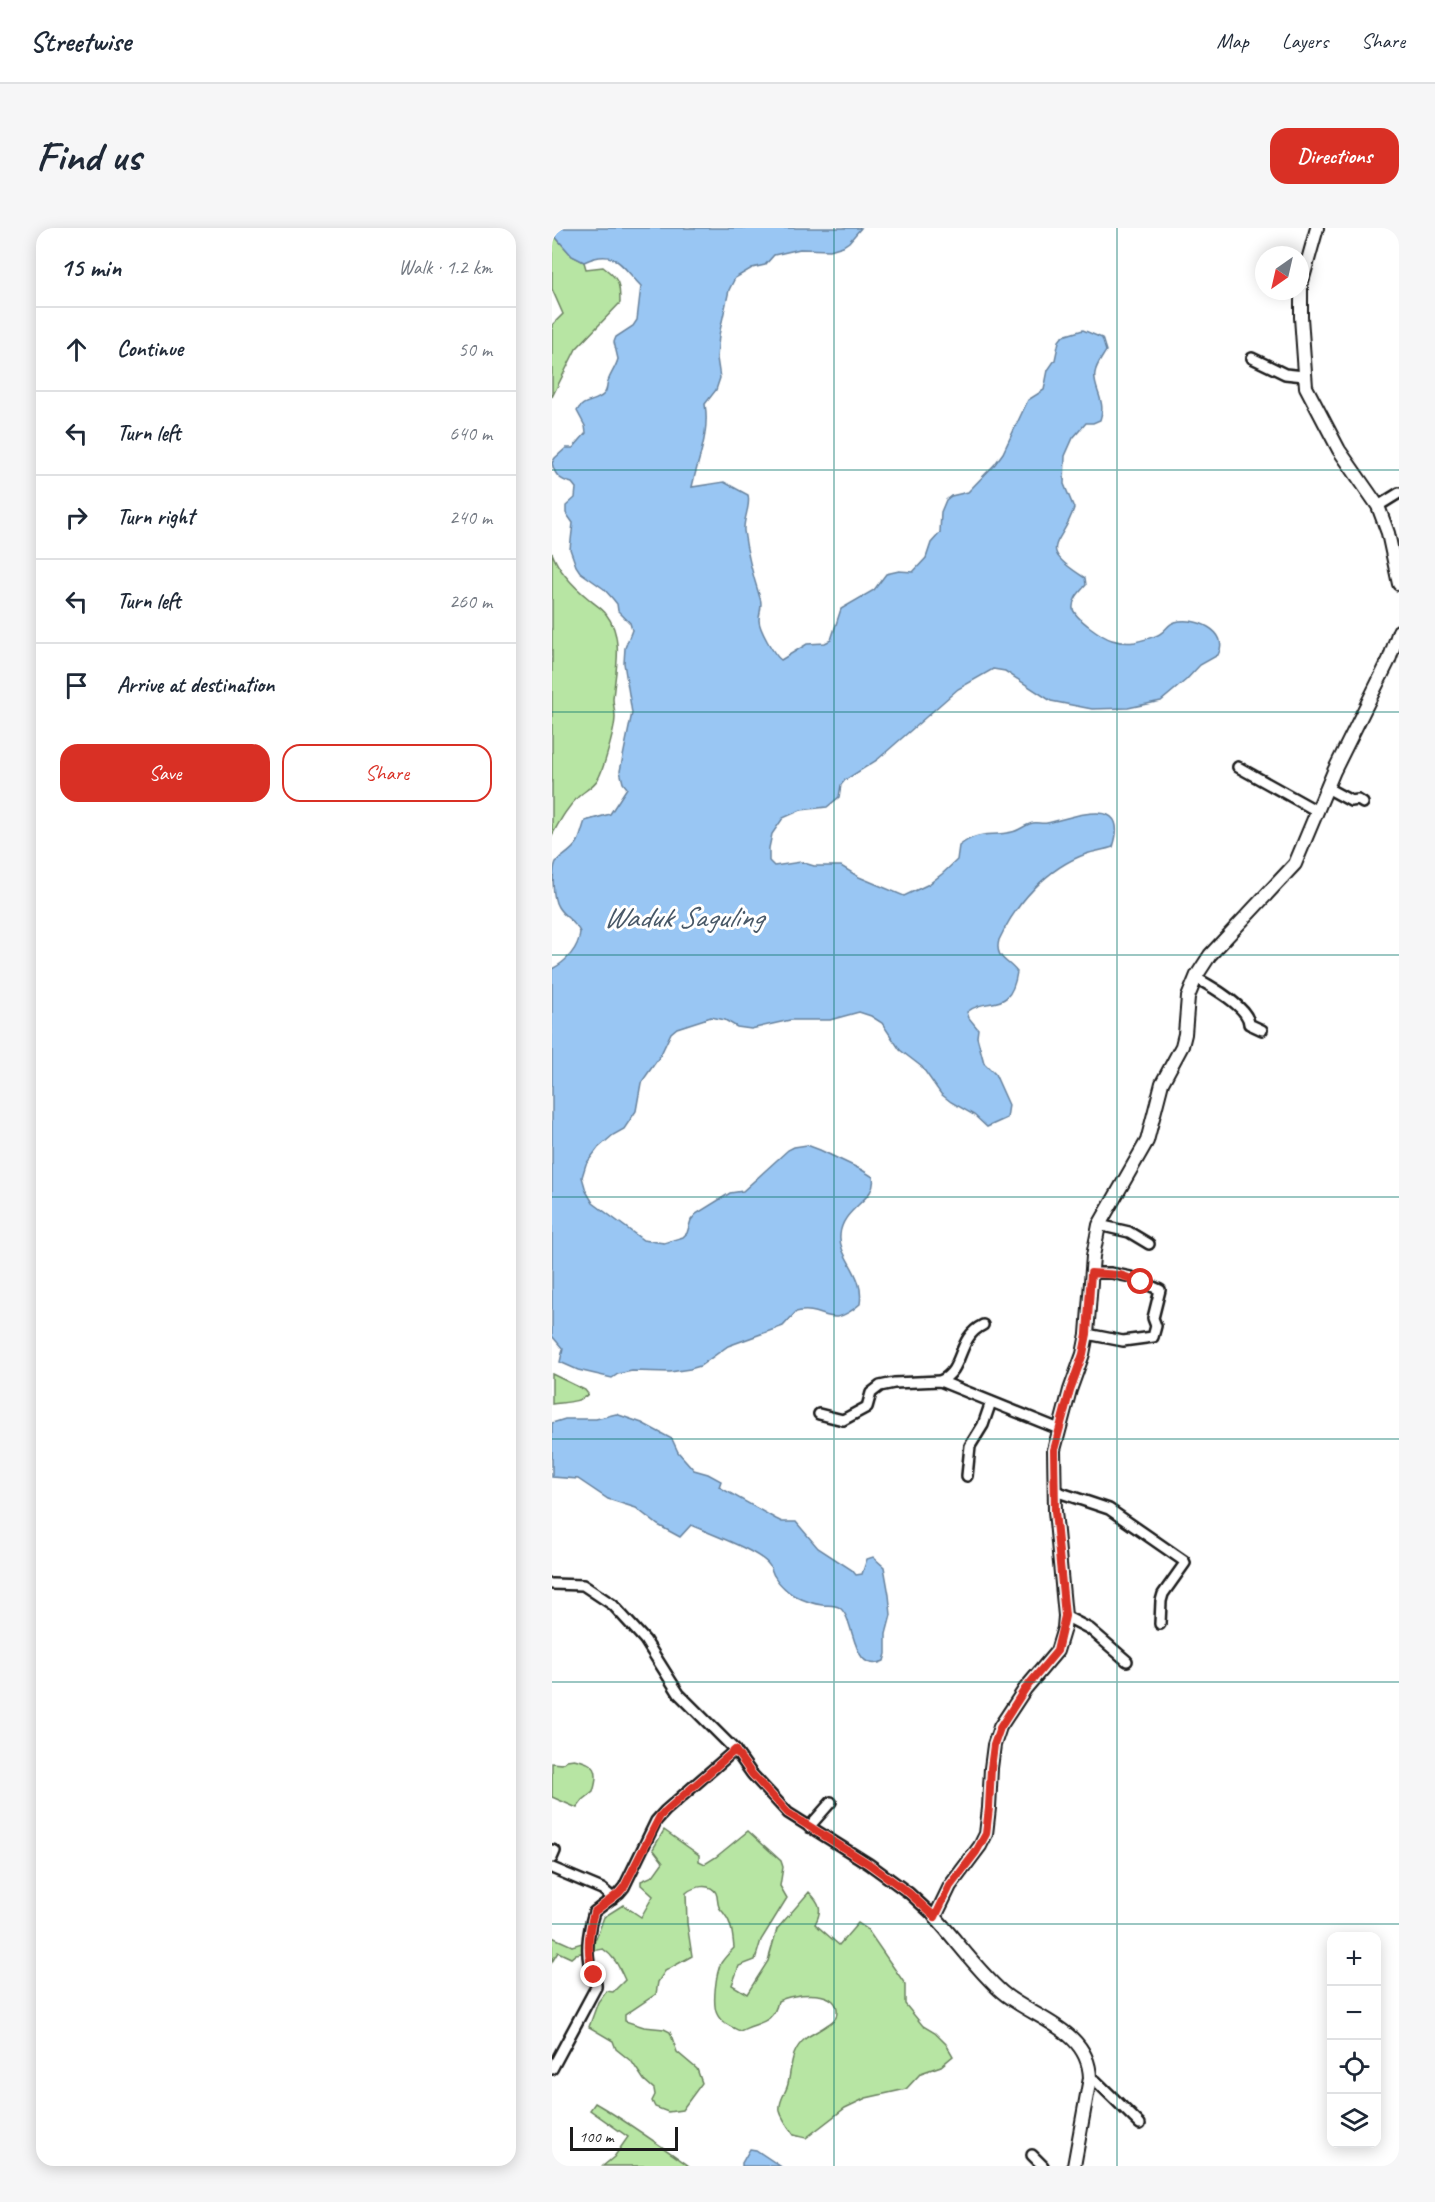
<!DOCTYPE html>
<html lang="en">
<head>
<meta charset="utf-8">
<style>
  :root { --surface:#fff; --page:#f6f6f7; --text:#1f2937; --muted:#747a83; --line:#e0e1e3; --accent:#d93025 }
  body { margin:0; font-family:Caveat,sans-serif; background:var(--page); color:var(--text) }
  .controls { position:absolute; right:18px; bottom:18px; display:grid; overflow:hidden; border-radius:12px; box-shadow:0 3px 15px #0003 }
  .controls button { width:54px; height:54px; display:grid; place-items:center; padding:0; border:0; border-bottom:2px solid var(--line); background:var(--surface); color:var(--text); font:30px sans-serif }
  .compass { position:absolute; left:703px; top:18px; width:54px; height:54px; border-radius:50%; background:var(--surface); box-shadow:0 3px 15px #0003; rotate:214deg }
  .scale { position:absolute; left:18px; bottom:15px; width:108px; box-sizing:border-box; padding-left:6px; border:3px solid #1c1c1c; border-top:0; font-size:16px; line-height:21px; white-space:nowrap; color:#1c1c1c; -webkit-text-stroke:4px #fff; paint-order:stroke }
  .stop { position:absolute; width:18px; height:18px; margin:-14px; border:4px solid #d93025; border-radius:50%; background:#fff }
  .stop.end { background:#d93025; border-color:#fff; box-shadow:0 2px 6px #0008 }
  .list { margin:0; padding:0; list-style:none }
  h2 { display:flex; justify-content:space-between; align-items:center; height:78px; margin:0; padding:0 24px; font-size:26px }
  h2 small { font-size:20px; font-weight:400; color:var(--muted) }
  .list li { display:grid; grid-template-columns:39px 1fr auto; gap:18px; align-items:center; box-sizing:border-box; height:84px; padding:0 24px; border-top:2px solid var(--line) }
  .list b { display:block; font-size:22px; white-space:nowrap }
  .list em { font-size:20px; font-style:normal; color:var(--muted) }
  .actions { display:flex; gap:12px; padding:18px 24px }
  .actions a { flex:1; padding:14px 0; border:2px solid var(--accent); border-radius:18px; text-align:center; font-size:21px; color:var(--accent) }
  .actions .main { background:var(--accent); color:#fff }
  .icon { flex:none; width:33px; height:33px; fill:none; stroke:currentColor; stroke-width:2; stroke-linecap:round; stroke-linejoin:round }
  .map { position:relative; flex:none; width:847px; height:1938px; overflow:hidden; border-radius:18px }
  header { display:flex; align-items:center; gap:36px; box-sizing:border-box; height:84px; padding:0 30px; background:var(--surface); border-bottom:2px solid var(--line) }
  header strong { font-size:28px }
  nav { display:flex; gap:33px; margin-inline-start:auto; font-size:21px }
  .intro { display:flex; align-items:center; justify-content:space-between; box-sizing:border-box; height:144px; padding:0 36px }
  h1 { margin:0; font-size:42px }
  .button { padding:15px 27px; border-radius:18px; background:var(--accent); color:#fff; font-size:21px; font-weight:700 }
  main { display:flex; gap:36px; padding:0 36px }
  aside { flex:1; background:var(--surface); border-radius:18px; box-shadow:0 3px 15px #0003 }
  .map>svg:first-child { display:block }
  .green { fill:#b7e5a3; stroke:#6a8060; stroke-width:1.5 }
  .water { fill:#99c6f3; stroke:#67829d; stroke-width:1.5 }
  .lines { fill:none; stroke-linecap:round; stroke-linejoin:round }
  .street-casing { stroke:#1c1c1c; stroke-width:14 }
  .secondary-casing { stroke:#1c1c1c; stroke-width:16 }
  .street { stroke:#fff; stroke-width:9 }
  .secondary { stroke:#fff; stroke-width:12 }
  .route { stroke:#d93025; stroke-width:8 }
  .grid { fill:none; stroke:#0f766e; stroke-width:1.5; stroke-opacity:0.55 }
  .labels { text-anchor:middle; stroke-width:6; stroke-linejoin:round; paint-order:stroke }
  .water-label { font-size:30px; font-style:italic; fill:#485867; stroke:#fff }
</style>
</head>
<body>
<header>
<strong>Streetwise</strong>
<nav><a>Map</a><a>Layers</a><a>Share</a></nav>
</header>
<div class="intro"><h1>Find us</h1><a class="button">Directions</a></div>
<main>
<aside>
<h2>15 min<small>Walk · 1.2 km</small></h2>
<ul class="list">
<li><svg class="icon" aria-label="ahead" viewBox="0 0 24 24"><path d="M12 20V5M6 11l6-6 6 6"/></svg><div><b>Continue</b></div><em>50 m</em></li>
<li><svg class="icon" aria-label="left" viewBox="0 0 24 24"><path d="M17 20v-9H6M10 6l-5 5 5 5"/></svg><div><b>Turn left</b></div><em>640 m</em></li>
<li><svg class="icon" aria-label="right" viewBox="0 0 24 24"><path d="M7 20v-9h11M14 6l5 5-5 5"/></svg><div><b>Turn right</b></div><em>240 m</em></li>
<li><svg class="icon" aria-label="left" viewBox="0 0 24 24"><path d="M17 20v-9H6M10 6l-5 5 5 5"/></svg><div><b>Turn left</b></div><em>260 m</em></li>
<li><svg class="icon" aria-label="arrive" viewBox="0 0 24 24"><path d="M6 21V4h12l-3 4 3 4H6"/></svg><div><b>Arrive at destination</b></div></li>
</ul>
<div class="actions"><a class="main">Save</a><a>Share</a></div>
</aside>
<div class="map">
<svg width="847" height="1938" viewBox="0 0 847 1938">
  <rect width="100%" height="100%" fill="#fff"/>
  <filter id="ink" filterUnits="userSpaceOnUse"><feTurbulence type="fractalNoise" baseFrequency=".0167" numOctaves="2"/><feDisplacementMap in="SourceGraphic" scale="12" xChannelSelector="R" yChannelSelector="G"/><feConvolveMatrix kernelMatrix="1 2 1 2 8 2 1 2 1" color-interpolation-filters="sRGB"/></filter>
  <g filter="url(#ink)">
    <g class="green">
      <path d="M0,5L20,28L32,34L34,41L51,39C67,51 68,55 68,75L24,121L0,169V97L11,86L0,61Z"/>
      <path d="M0,325C7,344 21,358 37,371C42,376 50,380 54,386C73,410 63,443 61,471C61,477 63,482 63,489C63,501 52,540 46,551C41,559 32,563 26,569C14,581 8,593 0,607Z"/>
      <path d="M0,1146L33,1162L36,1166C28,1175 12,1174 0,1176Z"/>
      <path d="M22,1531C44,1535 48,1542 41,1564L31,1572L25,1580L0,1569V1535L10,1536L15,1532Z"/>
      <path d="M112,1602L147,1627V1633L153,1636L164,1629L196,1603L229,1633L231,1639L228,1658L235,1670L209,1712L203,1732L187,1738L180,1757L195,1766L216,1733L225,1701L257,1664C268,1675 271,1681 263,1696L287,1717L306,1695L315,1701L353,1756V1776L371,1798L383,1805L394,1816L401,1828L389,1838L369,1845L354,1861L314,1870L293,1880L254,1910L242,1907C237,1900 230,1891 228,1883C226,1873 234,1865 236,1856C240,1838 238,1823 254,1810C261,1805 282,1795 284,1789C293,1759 240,1765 226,1773C221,1797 207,1793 188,1803C179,1799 169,1795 165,1786C160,1776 164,1745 169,1735C173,1729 178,1724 182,1720C181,1710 180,1695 173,1687C170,1682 170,1684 167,1679C165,1675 166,1669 164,1665C158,1654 141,1659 134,1665L135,1695L140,1728L113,1743L106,1754L104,1766L73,1787V1793L92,1799L112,1801L118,1804L125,1824L145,1841L150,1855L130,1882L116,1884L103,1879L100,1873L103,1867L102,1861L92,1852L80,1834L64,1821L61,1813L37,1799L46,1774L54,1763L61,1764L73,1752C67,1739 63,1729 51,1721L24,1726L19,1730L6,1724L0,1734V1709L20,1718L44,1711L52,1689L71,1677L89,1689L101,1668L89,1657V1653L101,1648L111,1634L101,1621Z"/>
      <path d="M43,1875C76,1894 106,1916 137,1938H51L62,1929L76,1909L38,1882Z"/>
    </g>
    <g class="water">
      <path d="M0,0H309L297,14L291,18L278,22L248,21L222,27L213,37L200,40L183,50L177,62L167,107L165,130L168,150L164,162L153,176C158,205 146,231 140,259L172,254L196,267C199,279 191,290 192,303C195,326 201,348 208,370C211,378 207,384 207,392C207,401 222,427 229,432L255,416L273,415L279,412L289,381L322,362L334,346L347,343L361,344L374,330L379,315L388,305L389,284L394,272L399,268L416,264L443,236L451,225L476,172L492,162L496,142L503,132L507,113L511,108L531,102L550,110L554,123C550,130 544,137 543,145C540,160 555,172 548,192L541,195H534L521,210L513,228L512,256L522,280C510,319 482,318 533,350L534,357C528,364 520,371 521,381C523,390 550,409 560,412C566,414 576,415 583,414C587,413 606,408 609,405C614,402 616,396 623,394C642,388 679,403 666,427L648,437L634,452L609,473L576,480L540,481L499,473L453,443L441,441L406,461L325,532L293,552L289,557L287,569L275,579L249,582L231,590L220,606L217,620V633L222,638L249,634L262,638H289L307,649L352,668L377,656L390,646L405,632L407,618C427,602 437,609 460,604C467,603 474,596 481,595C485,594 490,596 495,595C520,590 579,565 561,619C552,622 543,623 534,626C495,640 464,675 447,712C442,730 456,732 465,744C458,788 437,767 415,784L417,790L426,801L425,809L432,835L443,846L457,877L455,890L435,899L422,887L399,874L389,866L370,839L348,822L330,795L319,788L307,784L278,792H238L199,801L185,799L173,792L159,789L125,800L119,805L108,828L89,855L84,883L72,901L61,907L46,920L34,936L30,949L34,963L41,975L91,1012L112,1015L131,1009L135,1005L139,992L144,986L178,965L191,963L236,922L242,919L255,917L268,922L310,942L321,949C326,972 290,979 288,1007C286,1030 313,1045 308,1076C276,1104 274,1077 244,1084L231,1098L176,1118L148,1138L138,1141L118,1144L80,1143L66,1146L60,1150L26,1142L8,1134L11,1121L0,1108V741C14,734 27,720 28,704C23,693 12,689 6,679C0,670 0,643 4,634C11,627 19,624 25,615C29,609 30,600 33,593L58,586L75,560L71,555L68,543L80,485L72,435L73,420L80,402L78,395L66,383L65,376L61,371L52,361L28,344L24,338L18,321L21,295L14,285V278L23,270L24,260L20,255C8,252 3,248 0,235L3,230L14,220H21L34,205L33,198L25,183C31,171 44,175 52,166C56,162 54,157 56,153C59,145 64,139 66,131L62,114L64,109L81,98L85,92L89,58C69,38 64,19 32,34L20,28L0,5Z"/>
      <path d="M64,1186L90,1195L120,1211L126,1224L142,1242L156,1246L169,1253L167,1259L224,1291L230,1294H244L266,1320L300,1342L304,1347L310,1346L315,1331L321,1329L332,1339L337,1367L339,1387L334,1406V1426L332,1433C299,1448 304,1392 288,1380C282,1376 276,1378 270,1377C262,1376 251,1372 243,1368C237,1365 227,1356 223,1349C220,1346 220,1340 217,1337C207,1323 156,1305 139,1297L128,1309L106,1297L84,1280L56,1271L26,1251L0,1249V1195L13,1191H44Z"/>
      <path d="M198,1921L204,1922L228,1938H190V1935Z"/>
    </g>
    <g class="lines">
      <defs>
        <g id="street">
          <path d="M700,130L733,146L752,148"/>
          <path d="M826,278L847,265"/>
          <path d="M686,539L765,583"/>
          <path d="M775,560L799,573L806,572L811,575"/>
          <path d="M644,750C659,758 697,780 697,796L710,802"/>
          <path d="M547,997L577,1004L597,1016"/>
          <path d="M535,1106L571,1113L601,1109L604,1098L601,1090L608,1062L579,1049L559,1045H539"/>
          <path d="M388,1153C413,1142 404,1110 431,1097"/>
          <path d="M267,1186L291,1192L315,1179L319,1165L328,1158L342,1155L388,1153L507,1201"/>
          <path d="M415,1248L418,1218L431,1197L439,1174"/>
          <path d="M503,1263L557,1281L632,1333L633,1335L611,1366L609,1373L608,1396"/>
          <path d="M0,1356L31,1357L61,1377L93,1412L127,1466L183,1522L200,1546L236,1585L317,1636L357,1665L383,1689"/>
          <path d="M513,1388L538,1401L575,1433"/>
          <path d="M257,1599L279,1574"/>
          <path d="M0,1622L3,1623L0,1630"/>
          <path d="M0,1640L50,1661L61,1670"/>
          <path d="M0,1841L44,1759C45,1749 39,1743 37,1735C34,1719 37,1699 42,1684L67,1665L72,1659L104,1593L113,1583L183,1522"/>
          <path d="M538,1850L544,1853L588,1896"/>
          <path d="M480,1927L491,1938"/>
        </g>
        <g id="secondary">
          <path d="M765,0L749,57V89L754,159L787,222L826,278L836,305L847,356"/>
          <path d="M522,1938L538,1850C537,1801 480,1790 450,1764C426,1743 405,1713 383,1689L398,1658L428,1618L434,1606L437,1580L439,1540L442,1517L448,1499L473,1461L505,1423L512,1400L513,1388L503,1283L502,1222L518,1162L531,1126L535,1106L541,1028L547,997L595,913L610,855L630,818L633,806L636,769L645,747L658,727L743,636L782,543L837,432L847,403"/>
        </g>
      </defs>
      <use href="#street" class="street-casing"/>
      <use href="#secondary" class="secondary-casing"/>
      <use href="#street" class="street"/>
      <use href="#secondary" class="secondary"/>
    </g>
  </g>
  <g class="lines" filter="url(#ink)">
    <path class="route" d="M42,1747C34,1727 36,1705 42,1684L67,1665L72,1659L108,1588L183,1522L200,1546L236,1585L317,1636L357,1665L383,1689L398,1658L424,1624L434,1606L437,1580L439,1540L442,1517L448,1500L473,1461L505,1423L513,1388L503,1283L502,1222L518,1162L531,1126L535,1106L539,1045L568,1047L589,1054"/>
  </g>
  <path class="grid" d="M282,0V1938M565,0V1938M0,242H847M0,484H847M0,727H847M0,969H847M0,1211H847M0,1454H847M0,1696H847"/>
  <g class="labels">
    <g class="water-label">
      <text x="131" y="699">Waduk Saguling</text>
    </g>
  </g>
</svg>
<div class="controls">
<button>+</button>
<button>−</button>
<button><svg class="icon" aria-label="locate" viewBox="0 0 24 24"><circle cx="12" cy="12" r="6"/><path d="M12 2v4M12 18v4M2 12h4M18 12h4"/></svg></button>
<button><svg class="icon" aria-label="layers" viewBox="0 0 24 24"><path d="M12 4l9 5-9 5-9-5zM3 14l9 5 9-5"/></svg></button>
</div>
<svg class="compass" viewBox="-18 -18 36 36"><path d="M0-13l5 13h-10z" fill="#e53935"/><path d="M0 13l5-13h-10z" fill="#747a83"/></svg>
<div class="scale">100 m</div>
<div class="stop" style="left:589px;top:1054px"></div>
<div class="stop end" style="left:42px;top:1747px"></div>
</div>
</main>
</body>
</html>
